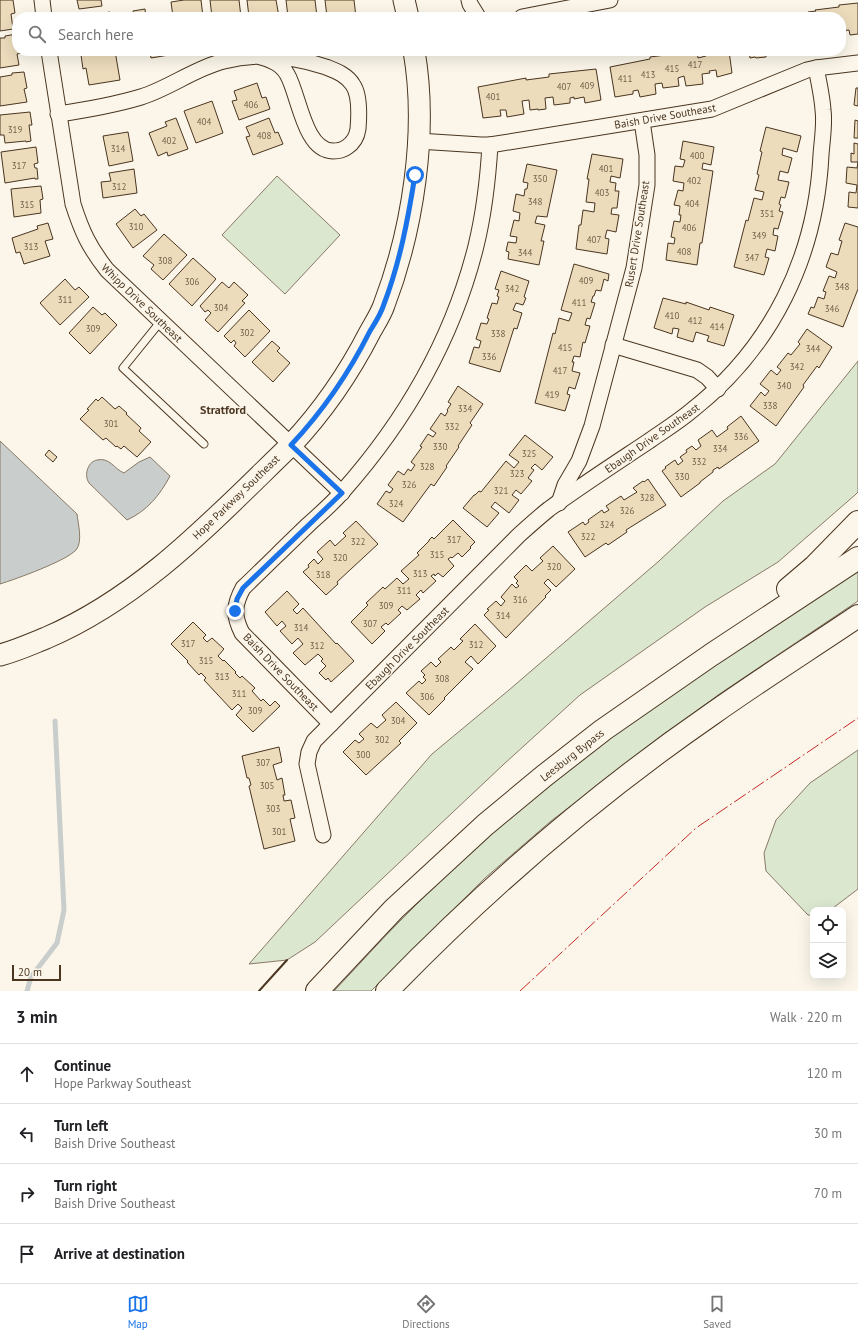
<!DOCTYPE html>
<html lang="en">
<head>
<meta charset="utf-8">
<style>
  :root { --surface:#fff; --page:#f6f6f6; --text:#202124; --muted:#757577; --line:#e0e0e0; --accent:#1a73e8 }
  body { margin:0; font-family:"PT Sans",sans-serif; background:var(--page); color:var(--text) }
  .controls { position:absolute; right:12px; bottom:12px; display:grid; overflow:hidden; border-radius:8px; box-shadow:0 4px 16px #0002 }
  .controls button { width:36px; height:36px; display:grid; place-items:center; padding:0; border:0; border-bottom:1px solid var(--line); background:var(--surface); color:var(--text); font:20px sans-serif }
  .scale { position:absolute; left:12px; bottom:10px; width:49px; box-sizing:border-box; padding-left:4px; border:2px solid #4a3520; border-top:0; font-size:11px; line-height:14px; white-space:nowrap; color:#4a3520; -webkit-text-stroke:3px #fbf6e9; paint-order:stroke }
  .stop { position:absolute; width:12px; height:12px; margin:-9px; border:3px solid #1a73e8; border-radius:50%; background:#fff }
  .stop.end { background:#1a73e8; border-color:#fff; box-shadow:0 1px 4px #0008 }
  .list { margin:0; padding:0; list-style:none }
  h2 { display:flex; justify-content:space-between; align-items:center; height:52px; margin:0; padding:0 16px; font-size:17px }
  h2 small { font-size:13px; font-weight:400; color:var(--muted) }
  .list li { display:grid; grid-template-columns:26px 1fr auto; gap:12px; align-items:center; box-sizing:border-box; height:60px; padding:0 16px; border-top:1px solid var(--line) }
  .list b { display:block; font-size:15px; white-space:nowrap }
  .list p { margin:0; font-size:13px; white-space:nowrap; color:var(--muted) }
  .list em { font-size:13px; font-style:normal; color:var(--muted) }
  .icon { flex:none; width:22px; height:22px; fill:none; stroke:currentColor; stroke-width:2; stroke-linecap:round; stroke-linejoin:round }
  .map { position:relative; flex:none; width:858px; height:991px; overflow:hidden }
  .search { position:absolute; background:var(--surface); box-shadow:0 4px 16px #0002; left:12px; right:12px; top:12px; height:44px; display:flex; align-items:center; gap:10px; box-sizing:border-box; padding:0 14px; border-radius:16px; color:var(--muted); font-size:15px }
  .sheet { height:292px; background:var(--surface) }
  nav { display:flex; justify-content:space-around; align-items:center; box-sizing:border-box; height:56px; border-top:1px solid var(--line); background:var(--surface); font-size:11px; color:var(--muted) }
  nav a { display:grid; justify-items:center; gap:2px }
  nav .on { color:var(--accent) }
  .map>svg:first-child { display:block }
  .green { fill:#dce7d0; stroke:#887966 }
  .water { fill:#c9cecd; stroke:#887966 }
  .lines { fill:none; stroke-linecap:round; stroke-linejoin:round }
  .stream { stroke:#c9cecd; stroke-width:5 }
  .building { fill:#ecdcbc; stroke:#4a3520 }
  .lane-casing { stroke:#4a3520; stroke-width:9 }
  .street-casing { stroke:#4a3520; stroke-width:17 }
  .secondary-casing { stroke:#4a3520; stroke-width:23 }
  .highway-casing { stroke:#4a3520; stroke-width:24 }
  .lane { stroke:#fbf6e9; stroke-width:7 }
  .street { stroke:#fbf6e9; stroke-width:15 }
  .secondary { stroke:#fbf6e9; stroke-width:21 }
  .highway { stroke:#fbf6e9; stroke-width:22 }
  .wall { stroke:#4a3520; stroke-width:2 }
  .power { stroke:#c62828; stroke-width:1; stroke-dasharray:14 3 2 3; stroke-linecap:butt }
  .route { stroke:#1a73e8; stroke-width:5 }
  .labels { text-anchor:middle; stroke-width:3; stroke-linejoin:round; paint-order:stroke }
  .number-label { font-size:9px; fill:#725f47 }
  .street-label { font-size:11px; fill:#4a3520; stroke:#fbf6e9 }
  .neighbourhood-label { font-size:12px; font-weight:bold; fill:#4a3520; stroke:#fbf6e9 }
</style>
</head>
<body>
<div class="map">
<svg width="858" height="991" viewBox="0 0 858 991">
  <rect width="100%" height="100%" fill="#fbf6e9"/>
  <g class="green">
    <path d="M277,176L340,235L285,294L222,235Z"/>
    <path d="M858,361V492L855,495L778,562L705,607L580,695L504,764L315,942L287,960L249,964L432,754L509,690L659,561L723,501L775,464Z"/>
    <path d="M858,569V601L718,695L551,821L485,878L371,991H334C356,968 377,944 399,922C443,877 489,835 536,796C637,712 749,642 858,569Z"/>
    <path d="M858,750V889L833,908L828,910H813V915H808L766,871L764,853L776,820L810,783Z"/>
  </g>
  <g class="water">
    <path d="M0,441L77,514C78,523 83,542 76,550C66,561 16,579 0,584Z"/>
    <path d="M150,457L170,476C160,495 147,511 127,520L89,483C86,478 86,473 88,468C90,463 93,461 97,460C110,457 114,469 124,473L139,462Z"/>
  </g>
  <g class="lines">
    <path class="stream" d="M27,991L31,977L57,943L64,910L55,721"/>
  </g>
  <g class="building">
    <path d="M0,0H13L15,13L11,14L13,29L0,31Z"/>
    <path d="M77,0H101L102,6L79,9Z"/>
    <path d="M184,0H201L203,17H173L171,2Z"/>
    <path d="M210,0H239L241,17H212Z"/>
    <path d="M247,0H276L279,17H249Z"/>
    <path d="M286,0H315L317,17H288Z"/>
    <path d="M325,0H354L356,17H341V16L327,17Z"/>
    <path d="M858,3V34L850,35L849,30L841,31V17H792L809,15L808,12L816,11L815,10L839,7V5Z"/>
    <path d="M145,9L146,17H134L133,11Z"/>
    <path d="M110,12L111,17H82Z"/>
    <path d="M17,34V51H22V53L17,54L19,65L0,68V38H5V36Z"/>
    <path d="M115,51L120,80L89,85L86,68L83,69L81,55L94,52V54Z"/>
    <path d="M140,51H169V55L151,58L150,53L141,55Z"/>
    <path d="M681,51H697L698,58L706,56L705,51H729L732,73L717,77L716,70L709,71L710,73L702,74L703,84L686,86L684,76L678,78L679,86L663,88L662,83L655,84L656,94L640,97L638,90L633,91V94L615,97L610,67L650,59V57L681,53Z"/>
    <path d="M749,51H786L771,53V51L766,52V57L756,58L755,57L750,58Z"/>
    <path d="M596,69L601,100L585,103L584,97L574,99V97L570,98V103L554,105L553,97L545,98L546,109L538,110V109L530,110L529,100L522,101L524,114L507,117L506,110H500L501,116L483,118L478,87L526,78V80L549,77V74Z"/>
    <path d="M24,72L27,88L24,89L27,102L0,106V77L12,75V73Z"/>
    <path d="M257,83L262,98L266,97L270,109L239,120L232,101L237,100L234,91Z"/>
    <path d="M856,88H858V106L854,105Z"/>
    <path d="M212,101L223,133L196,143L184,111Z"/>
    <path d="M30,112L32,125H29L31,141L26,142V141L5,143L4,135H0V115Z"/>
    <path d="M176,118L188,149L168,156L167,152L158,156L149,133L167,126L165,122Z"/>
    <path d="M269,118L275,133L278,132L283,144L253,155L246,137L250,136L246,127Z"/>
    <path d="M855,120L858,121V138H854Z"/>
    <path d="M766,127L801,136L797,152L783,148L782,155L792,158L788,173L780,171L778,180L789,182L785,198L781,197L779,204L781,205L779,211L783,212L778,229L774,228L773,235L778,236L775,251L767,249L765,257L769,258L764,275L734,267L746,220L748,221L754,198L762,200L764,192L755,190L759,175L757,174L762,152L760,151Z"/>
    <path d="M128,132L133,161L109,166L103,136Z"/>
    <path d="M683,141L714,147L711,165L703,163L702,169L713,171L702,243H700L697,265L666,260L668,243L674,244L675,238L671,237L674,221L680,222L681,215H679L680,206L674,205L678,190L683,191L684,183L673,181L675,166L683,167L685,160L680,159Z"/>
    <path d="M854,143L858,144V208L848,207L849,192L856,193L857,185L846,183L847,167L857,168L858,162H851V153L854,154Z"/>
    <path d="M36,147L38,163L34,164L35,168H37L38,179H35V178L5,183L1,152Z"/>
    <path d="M592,154L623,159L620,178L611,176L610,182L616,183L615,191H619L617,208H612L611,214L619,215L616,232L607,230L605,238L609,239L607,254L576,249L579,225H581L583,210L594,212L595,203L586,202L589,179H587Z"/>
    <path d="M527,164L557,170L547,217L537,216L535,223L545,225L541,241H544L539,265L508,259L509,252L506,251L508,242L516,243L517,237L510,236L514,220L519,221L520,213L513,211L516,194L524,196L525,189H527L528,183L523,182Z"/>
    <path d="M134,169L137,193L103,198L101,182L111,181L109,173Z"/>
    <path d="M41,186L43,199L40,200L41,213L14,217L11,189Z"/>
    <path d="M135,209L141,216L144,214L157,230L133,248L116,224Z"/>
    <path d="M48,223L53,239L45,241L50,256L24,264L20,252L16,253L12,238L38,229L37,226Z"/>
    <path d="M845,223L858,227V289L843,327L808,314L811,307L814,308L818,297L824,299L826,292L823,291L829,276L835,278L837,272L826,267L831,253L838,255L842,241L839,240Z"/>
    <path d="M164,234L187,255L163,280L151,269L154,265L143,256Z"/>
    <path d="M193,258L216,279L192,306L169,284Z"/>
    <path d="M574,264L609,274L608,281L604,279L601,291L596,290L594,296H593L591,302L595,303L590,319L587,318L585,325L590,326L585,343L583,342L580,357L574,356L572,362H574L572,371L580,373L575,389L569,387L567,394L570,395L565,411L535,403L553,333L555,334L559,318L569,321L572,313L561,310Z"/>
    <path d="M501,271L529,281L524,297L526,298L523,305L516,303L513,310L522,313L517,329L514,328L500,372L469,363L474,347L479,348L481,341L476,339L481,323L487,324L489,319L487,318L492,303L497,304L499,297L497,296L499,290L495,289Z"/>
    <path d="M65,279L75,290L79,287L89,297L60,325L40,303Z"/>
    <path d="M222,282L229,288L234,282L248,295L242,301L245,303L218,332L205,320L211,313L208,310L205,312L200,306Z"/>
    <path d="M663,298L686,304V302L709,310L710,307L734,315L724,346L707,341L709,336L696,332L693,342L677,337L679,329L673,328L672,334L654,328Z"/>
    <path d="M93,307L102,315L105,313L117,325L90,354L69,333Z"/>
    <path d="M249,310L270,331L245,357L234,346L236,343L234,340L231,343L224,336Z"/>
    <path d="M807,329L832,347L819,368L817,366L803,385L804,387L776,426L750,406L761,392L765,396L769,391L760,384L771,370L777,375L781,370L777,367L788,353L791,355L800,344L798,342Z"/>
    <path d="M272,341L280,348L277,351L290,363L273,382L252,362Z"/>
    <path d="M458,386L483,404L470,423L472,425L458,446L459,447L446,466L447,467L434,486L431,484L403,522L377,504L386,491L390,493L393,489L388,485L398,471L404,475L408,469L411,471L415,465L411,462L422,447L420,446L428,434L433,437L436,433L430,429L441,413L445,416L448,411L447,410L451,404L448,402Z"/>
    <path d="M102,397L115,409L119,406L127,413L126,414L141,428L139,431L151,442L137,457L124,446L121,449L117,446L116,447L106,438L103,440L80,419L89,410L87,409L96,399L98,401Z"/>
    <path d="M741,416L759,441L719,469L718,467L713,470V472L700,482V483L681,497L662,471L666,468L665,467L675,460L678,465L683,461L680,457L687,452L686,450L692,446L696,450L701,446L698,440L712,430L717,437L728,429L727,427Z"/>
    <path d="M525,435L553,457L542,470L535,464L531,468L534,470L528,478L532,481L521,494L516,490L512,495L519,500L509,513L495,502L491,507L499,513L487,527L463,508L474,495H475L479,491L481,492L506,461L514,468L519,462L509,455Z"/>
    <path d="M49,450L57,457L53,462L45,455Z"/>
    <path d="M648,479L666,505L626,530L627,532L608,545L606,543L585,557L568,532L583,522L585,525L589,522L588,520L602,510L604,513L609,510L606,506L621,496L624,500L637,492L633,488L643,481L644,482Z"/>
    <path d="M453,520L475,542L470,547L471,548L462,557L458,553L452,558L451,557L448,559L454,566L443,577L438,573L435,576L434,574L431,576L436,581L423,593L421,590L416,595L420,599L407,610L402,606L398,610L401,613L388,625L386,623L381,627L385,631L372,644L351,622L368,605L366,603L383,587L385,589L397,578L403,584L409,579L401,571L419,555L417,553L429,541V540L432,537L434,539Z"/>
    <path d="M356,521L378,544L337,582L338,584L326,595L303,572L309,567L308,565L314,559L318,564L323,559L317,552L330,540L335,546L346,536L343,533Z"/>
    <path d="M553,546L575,569L556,587L548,579L544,583L551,590L545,596L546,597L506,638L484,615L489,610L487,609L496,601L501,606L505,601L501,597L512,584L516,588L519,586L516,583L518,581L514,577L526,565L532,571L543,561L540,558Z"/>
    <path d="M287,591L299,604L293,610L297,614L303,608L336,644L337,643L354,661L331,682L328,678L326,680L319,673L326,666L321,661L323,659L318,654L305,665L293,653L303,644L298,638L292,644L280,631L286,626L282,621L277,626L265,612Z"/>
    <path d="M193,622L206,635L203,638L207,642L212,638L224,649L218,656L223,661L224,660L236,672L235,673L240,678L242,676L255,688L252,691L261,701L263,699L270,706L275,701L280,706L253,732L236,715L242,708L238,704L232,710L204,680L206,678L201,673L199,675L187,662L188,661L171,644Z"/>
    <path d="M475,624L496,646L478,664L471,656L465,662L473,669L444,698L445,699L429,715L406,693L419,681L422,684L426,680L423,677L425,675L421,671L431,662L436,667L441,662L438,659L451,647L454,650L463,641L460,639Z"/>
    <path d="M396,702L417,723L399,741L401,743L366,775L343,752L355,740L359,743L364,739L359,734L371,723L377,728L386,720L382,715Z"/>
    <path d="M279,747L282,762L273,765L277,780L282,778L285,795H283L284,801L291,800L295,818L290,819L295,841L264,849L249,786L251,785L249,778H247L242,756Z"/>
  </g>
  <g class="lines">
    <defs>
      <path id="lane" d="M161,321L123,368L204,444"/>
      <g id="street">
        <path d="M42,0L44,17"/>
        <path d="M469,0L470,4L478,17"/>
        <path d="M522,17L610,0"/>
        <path d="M49,51L73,204C82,232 89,247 107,270L342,493"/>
        <path d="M58,114C86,110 114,105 141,97C170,88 195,68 224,61C258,52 293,56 326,67C336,71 347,75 353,85C360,95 359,117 358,129C357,136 353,143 347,147C343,150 337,151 333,151C304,151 299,94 287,74C281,63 269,59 257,56"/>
        <path d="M418,141L481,145H490"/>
        <path d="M613,345L697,370L707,377L718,389"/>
        <path d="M559,503L565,485L579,461L592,426L634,268L647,185V155L642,121"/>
        <path d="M331,724L242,633C233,615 234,605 243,588C265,567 286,546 308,525C320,514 333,503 343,491C405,421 453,338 476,246C484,213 488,179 490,145L712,109L807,70L816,68L858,63"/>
        <path d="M323,835L307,764L309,752L314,741L519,535C529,526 539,517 549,509C582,485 616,463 649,441C663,431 678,422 691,411C772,348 816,257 821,155C822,140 825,124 823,110C822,96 819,82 816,68"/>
      </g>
      <g id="secondary">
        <path d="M404,0L408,17"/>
        <path d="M0,655C16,651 31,644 46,638C144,596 215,518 291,445C323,411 349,373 370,332C375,323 381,314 384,305C413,229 428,131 414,51"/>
      </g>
      <g id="highway">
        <path d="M788,589L815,566L858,522"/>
        <path d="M317,991L394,909L485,825L544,776L603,730L711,655L858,558"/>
        <path d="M387,991C485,890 596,794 712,714C760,680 809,649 858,616"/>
      </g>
    </defs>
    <use href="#lane" class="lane-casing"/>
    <use href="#street" class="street-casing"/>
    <use href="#secondary" class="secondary-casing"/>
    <use href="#highway" class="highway-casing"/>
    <use href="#lane" class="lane"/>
    <use href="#street" class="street"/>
    <use href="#secondary" class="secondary"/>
    <use href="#highway" class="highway"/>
    <path class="wall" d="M259,991L287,960"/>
    <path class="power" d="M520,991L696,828L858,718"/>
  </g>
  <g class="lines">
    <path class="route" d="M235,611L237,599L243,588L342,493L291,445C323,411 349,373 370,331C375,323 381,314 384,304C400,262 408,219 415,175"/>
  </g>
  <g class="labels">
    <g class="number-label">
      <text x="695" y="68">417</text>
      <text x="672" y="72">415</text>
      <text x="648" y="78">413</text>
      <text x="625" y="82">411</text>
      <text x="587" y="89">409</text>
      <text x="564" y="90">407</text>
      <text x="493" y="100">401</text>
      <text x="251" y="108">406</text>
      <text x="204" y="125">404</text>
      <text x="15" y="133">319</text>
      <text x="264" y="139">408</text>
      <text x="169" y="144">402</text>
      <text x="118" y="152">314</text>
      <text x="697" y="159">400</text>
      <text x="19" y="169">317</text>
      <text x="606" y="172">401</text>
      <text x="540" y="182">350</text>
      <text x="694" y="184">402</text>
      <text x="119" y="190">312</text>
      <text x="602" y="196">403</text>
      <text x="535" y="205">348</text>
      <text x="692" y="207">404</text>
      <text x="27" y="208">315</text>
      <text x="767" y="217">351</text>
      <text x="136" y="230">310</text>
      <text x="689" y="231">406</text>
      <text x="759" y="239">349</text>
      <text x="594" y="243">407</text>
      <text x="31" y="250">313</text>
      <text x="684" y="255">408</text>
      <text x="525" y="256">344</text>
      <text x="752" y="261">347</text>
      <text x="165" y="264">308</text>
      <text x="586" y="284">409</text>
      <text x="192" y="285">306</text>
      <text x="842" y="290">348</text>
      <text x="512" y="292">342</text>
      <text x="65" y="303">311</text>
      <text x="579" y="306">411</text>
      <text x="221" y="311">304</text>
      <text x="832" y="312">346</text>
      <text x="672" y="319">410</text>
      <text x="695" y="324">412</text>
      <text x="717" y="330">414</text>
      <text x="93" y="332">309</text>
      <text x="247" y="336">302</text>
      <text x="498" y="337">338</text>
      <text x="565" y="351">415</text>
      <text x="813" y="352">344</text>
      <text x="489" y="360">336</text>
      <text x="797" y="370">342</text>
      <text x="560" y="374">417</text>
      <text x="784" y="389">340</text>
      <text x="552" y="398">419</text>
      <text x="770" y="409">338</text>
      <text x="465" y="412">334</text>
      <text x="111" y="427">301</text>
      <text x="452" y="430">332</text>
      <text x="741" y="440">336</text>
      <text x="440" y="450">330</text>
      <text x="720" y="452">334</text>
      <text x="529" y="457">325</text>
      <text x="699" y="465">332</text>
      <text x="427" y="470">328</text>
      <text x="517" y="477">323</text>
      <text x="682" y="480">330</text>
      <text x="409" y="488">326</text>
      <text x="501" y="494">321</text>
      <text x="647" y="501">328</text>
      <text x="396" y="507">324</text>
      <text x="627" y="514">326</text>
      <text x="607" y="528">324</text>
      <text x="588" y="540">322</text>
      <text x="454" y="543">317</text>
      <text x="358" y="545">322</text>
      <text x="437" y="558">315</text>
      <text x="340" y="561">320</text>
      <text x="554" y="570">320</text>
      <text x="420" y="577">313</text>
      <text x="323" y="578">318</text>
      <text x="404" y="594">311</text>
      <text x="520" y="603">316</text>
      <text x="386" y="609">309</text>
      <text x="503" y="619">314</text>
      <text x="370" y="627">307</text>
      <text x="301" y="631">314</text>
      <text x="188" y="647">317</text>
      <text x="476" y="648">312</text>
      <text x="317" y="649">312</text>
      <text x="206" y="664">315</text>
      <text x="222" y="680">313</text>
      <text x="442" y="682">308</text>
      <text x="239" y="697">311</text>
      <text x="427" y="700">306</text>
      <text x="255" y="714">309</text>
      <text x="398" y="724">304</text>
      <text x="382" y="743">302</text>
      <text x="363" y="758">300</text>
      <text x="263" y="766">307</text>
      <text x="267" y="789">305</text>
      <text x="273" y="812">303</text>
      <text x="279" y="835">301</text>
    </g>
    <g class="street-label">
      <text transform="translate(665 116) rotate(-10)" y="4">Baish Drive Southeast</text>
      <text transform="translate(637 234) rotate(-81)" y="4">Rusert Drive Southeast</text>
      <text transform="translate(142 303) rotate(44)" y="4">Whipp Drive Southeast</text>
      <text transform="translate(652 438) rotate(-35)" y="4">Ebaugh Drive Southeast</text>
      <text transform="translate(236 497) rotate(-44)" y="4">Hope Parkway Southeast</text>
      <text transform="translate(407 648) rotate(-45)" y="4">Ebaugh Drive Southeast</text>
      <text transform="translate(281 672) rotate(46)" y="4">Baish Drive Southeast</text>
      <text transform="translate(572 755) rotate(-38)" y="4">Leesburg Bypass</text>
    </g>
    <g class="neighbourhood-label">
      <text x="223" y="414">Stratford</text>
    </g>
  </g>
</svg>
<div class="controls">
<button><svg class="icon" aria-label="locate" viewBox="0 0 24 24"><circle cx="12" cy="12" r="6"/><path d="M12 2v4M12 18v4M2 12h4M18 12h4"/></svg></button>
<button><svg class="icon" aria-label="layers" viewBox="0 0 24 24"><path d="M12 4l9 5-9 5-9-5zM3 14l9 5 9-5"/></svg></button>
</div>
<div class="scale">20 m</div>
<div class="stop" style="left:415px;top:175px"></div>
<div class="stop end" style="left:235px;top:611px"></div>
<div class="search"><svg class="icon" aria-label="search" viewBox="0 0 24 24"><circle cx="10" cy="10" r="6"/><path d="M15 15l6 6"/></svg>Search here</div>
</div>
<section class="sheet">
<h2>3 min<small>Walk · 220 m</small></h2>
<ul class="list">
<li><svg class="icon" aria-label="ahead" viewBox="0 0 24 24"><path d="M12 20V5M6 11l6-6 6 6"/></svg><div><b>Continue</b><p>Hope Parkway Southeast</p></div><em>120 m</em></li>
<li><svg class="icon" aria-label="left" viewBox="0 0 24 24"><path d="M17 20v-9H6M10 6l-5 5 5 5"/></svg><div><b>Turn left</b><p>Baish Drive Southeast</p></div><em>30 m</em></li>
<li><svg class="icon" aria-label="right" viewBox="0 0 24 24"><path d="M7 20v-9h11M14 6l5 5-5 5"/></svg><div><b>Turn right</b><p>Baish Drive Southeast</p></div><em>70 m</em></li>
<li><svg class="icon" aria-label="arrive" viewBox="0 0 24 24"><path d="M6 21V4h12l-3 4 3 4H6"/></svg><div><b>Arrive at destination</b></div></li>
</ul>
</section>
<nav>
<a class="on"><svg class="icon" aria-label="map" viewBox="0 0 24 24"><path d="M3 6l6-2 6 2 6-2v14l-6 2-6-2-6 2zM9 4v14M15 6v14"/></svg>Map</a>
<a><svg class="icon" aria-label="directions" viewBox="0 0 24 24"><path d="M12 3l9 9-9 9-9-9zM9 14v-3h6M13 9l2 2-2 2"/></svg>Directions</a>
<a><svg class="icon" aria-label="saved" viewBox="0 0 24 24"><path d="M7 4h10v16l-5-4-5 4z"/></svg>Saved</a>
</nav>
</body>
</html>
